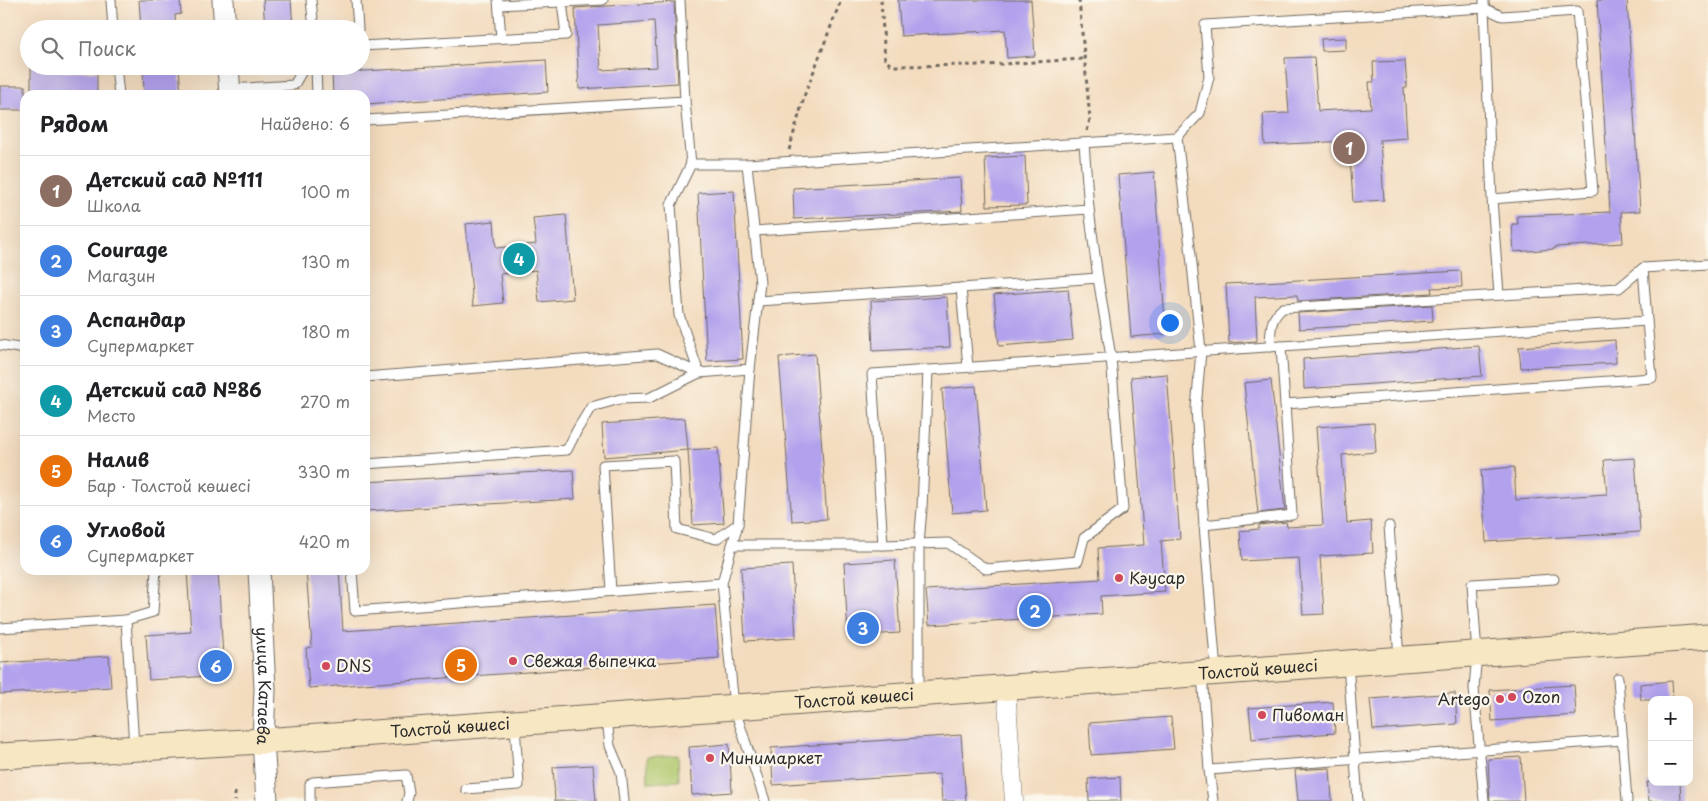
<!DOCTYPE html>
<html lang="ru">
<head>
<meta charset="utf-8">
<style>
  :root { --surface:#fff; --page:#f6f6f6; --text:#202124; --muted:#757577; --line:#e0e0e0; --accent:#ea580c }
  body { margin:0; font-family:"Playpen Sans",sans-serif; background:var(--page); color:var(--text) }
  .controls { position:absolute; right:15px; bottom:15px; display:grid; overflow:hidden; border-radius:10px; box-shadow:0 5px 20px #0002 }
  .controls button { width:45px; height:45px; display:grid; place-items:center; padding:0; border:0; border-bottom:1px solid var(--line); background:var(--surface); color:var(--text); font:25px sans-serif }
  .you { position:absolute; left:1169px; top:322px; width:18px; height:18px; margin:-12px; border:4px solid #fff; border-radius:50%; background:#1a73e8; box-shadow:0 0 0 8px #1a73e833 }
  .badge { display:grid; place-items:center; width:32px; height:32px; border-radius:50%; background:var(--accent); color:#fff; font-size:16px; font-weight:700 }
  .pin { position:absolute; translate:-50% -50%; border:2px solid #fff; box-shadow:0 1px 5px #0006 }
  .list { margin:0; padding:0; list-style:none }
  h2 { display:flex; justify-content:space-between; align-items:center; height:65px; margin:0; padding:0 20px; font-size:21px }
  h2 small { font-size:16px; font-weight:400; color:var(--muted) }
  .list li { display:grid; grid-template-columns:32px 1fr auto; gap:15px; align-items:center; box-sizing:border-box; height:70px; padding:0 20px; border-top:1px solid var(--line) }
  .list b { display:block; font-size:19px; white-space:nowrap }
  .list p { margin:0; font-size:16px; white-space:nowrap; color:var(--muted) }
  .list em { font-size:16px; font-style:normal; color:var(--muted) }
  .icon { flex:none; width:28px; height:28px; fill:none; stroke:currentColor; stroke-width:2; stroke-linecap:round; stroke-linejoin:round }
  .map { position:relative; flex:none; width:1708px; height:801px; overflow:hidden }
  .search { position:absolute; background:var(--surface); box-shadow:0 5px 20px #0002; left:20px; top:20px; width:350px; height:55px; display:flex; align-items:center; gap:12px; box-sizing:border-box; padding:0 18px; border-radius:28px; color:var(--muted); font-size:19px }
  .panel { position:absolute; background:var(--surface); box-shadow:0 5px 20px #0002; left:20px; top:90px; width:350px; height:485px; border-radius:15px }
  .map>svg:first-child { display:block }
  .green { fill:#b0c86d; stroke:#6e7a4c }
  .building { fill:#b2a2ed; fill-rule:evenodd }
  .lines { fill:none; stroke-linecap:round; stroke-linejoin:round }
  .service-casing { stroke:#71695e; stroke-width:11 }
  .minor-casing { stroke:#71695e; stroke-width:19 }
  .tertiary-casing { stroke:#71695e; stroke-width:23 }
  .secondary-casing { stroke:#71695e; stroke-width:27 }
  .path { stroke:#71695e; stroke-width:3; stroke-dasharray:4 4; stroke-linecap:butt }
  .service { stroke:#fff; stroke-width:9 }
  .minor { stroke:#fff; stroke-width:18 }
  .tertiary { stroke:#fff; stroke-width:21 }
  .secondary { stroke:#f8e7c3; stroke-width:25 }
  .poi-dot { fill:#d1495b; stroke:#fbf7ec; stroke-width:2 }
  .labels { text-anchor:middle; stroke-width:4.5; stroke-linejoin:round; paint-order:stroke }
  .poi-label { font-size:16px; fill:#2b2b2b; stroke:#fbf7ec; text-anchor:start }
  .street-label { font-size:16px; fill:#2b2b2b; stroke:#fbf7ec }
</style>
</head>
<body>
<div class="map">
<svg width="1708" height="801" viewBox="0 0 1708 801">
  <rect width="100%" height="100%" fill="#fbf7ec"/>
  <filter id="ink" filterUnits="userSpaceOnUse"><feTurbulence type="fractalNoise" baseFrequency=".02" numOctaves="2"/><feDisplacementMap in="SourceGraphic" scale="10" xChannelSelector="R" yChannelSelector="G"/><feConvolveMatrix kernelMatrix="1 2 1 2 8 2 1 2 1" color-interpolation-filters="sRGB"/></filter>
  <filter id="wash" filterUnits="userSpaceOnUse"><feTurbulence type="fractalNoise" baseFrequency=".0096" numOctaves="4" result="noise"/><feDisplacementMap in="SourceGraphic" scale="20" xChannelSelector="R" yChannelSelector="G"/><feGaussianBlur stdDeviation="1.12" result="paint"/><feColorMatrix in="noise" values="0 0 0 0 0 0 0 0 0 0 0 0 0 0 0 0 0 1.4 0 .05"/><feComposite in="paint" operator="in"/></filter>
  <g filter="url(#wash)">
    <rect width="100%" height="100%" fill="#f3dbbe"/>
    <path class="green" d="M678,755L679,781L648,783L647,757Z"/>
    <g id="blocks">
      <g class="building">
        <path d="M139,0H180L181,14L175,15L176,29H141Z"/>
        <path d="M263,0H291L293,29H265Z"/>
        <path d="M898,0H1031L1035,56L1007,58L1005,30L901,36Z"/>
        <path d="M1597,0H1627L1640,211L1621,212L1623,243L1555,247V249L1514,252L1512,224H1518L1517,216L1610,212Z"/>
        <path d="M674,2L678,83L579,89L575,8ZM654,21L657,67L601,70L598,25Z"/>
        <path d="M1346,38V50L1322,51L1321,39Z"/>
        <path d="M1314,57L1318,111L1371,108L1369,82H1374L1373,62L1405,61L1407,88H1404L1407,138L1380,140L1384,200L1353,202L1349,141L1265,145L1263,114L1289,113L1285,58Z"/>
        <path d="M546,60L548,92L365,104V95H333L332,73Z"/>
        <path d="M31,66H64V72L97,71V95H31Z"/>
        <path d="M143,66H179L181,95H144Z"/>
        <rect x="0" y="86" width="25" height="24"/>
        <path d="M1025,156L1027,205L987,206L985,158Z"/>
        <path d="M1154,172L1166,334L1131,337L1118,175Z"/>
        <path d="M960,178L962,211L794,219L793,188Z"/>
        <path d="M734,191L743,359L707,361L698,193Z"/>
        <path d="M566,215L573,299L539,302L536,270L500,274L503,303L473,306L466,224L494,221L496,248L536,244L533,218Z"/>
        <path d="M1461,271L1462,287L1431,288L1432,293L1298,301L1297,295L1255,297L1257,341L1229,343L1226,284Z"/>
        <path d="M1068,289L1073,340L999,346L994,295Z"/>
        <path d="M947,297L950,347L873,351L871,301Z"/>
        <path d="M1432,305L1433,321L1299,329L1298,313Z"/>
        <path d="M1615,340L1616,363L1521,368L1519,347Z"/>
        <path d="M1479,346L1482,376L1304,389L1303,359Z"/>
        <path d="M815,354L827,519L792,521L779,357Z"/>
        <path d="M1167,374L1180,539L1161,541L1165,592L1101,596L1102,614L929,625L926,590L1100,579L1098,548L1144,545L1131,377Z"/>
        <path d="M1271,380L1285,510L1258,513L1244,383Z"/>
        <path d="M976,386L986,510L952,513L942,389Z"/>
        <path d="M685,418L688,450L604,457L602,424Z"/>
        <path d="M1374,423L1376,452L1342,455L1347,523L1371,521L1373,553L1320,556L1324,614L1303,615L1299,558L1242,561L1240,531L1259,529V525L1286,522L1287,527L1323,525L1316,427Z"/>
        <path d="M718,448L724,523L693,525L688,450Z"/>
        <path d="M1635,458L1640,532L1486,542L1481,470L1514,467L1516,500L1607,494L1604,460Z"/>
        <path d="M573,470L575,499L365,511V482Z"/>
        <path d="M895,560L900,633L848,636L844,563Z"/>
        <path d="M792,565L796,638L745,641L741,568Z"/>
        <path d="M187,570H218L224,675L149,680L146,635L191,632Z"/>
        <path d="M306,570H339L343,631L715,605L719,658L309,688L306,648L312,647Z"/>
        <path d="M109,656L111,687L0,694V663Z"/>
        <path d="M1672,681L1673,700H1641L1640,684Z"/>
        <path d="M1574,685L1576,715L1492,721L1490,690Z"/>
        <path d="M1455,693L1457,724L1373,730L1370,699Z"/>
        <path d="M1333,702L1335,733L1252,739L1249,708Z"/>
        <path d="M1171,717L1174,749L1091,755L1089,723Z"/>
        <path d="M961,735L966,801H942L940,774L773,785L771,748Z"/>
        <path d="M729,744L732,792L692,795L689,747Z"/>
        <path d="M1521,757L1524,801H1490L1488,759Z"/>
        <path d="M593,765L596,801H555L553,767Z"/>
        <path d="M1330,768L1332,801H1298L1295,770Z"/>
        <path d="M1120,777L1121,801H1089L1088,779Z"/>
        <path d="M1647,782H1680L1681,801H1649Z"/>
      </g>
    </g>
  </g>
  <g filter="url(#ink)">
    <use href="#blocks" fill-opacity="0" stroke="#71695e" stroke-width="1"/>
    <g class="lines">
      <defs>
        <g id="service">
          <path d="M111,0L113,29"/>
          <path d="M311,0L314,29"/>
          <path d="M356,0L358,29"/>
          <path d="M498,0L501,38"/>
          <path d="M499,5L562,2"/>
          <path d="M361,46L566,35L562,2L603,0"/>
          <path d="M116,66L119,95"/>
          <path d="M316,66L317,95"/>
          <path d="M230,89L294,85L305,66"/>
          <path d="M685,101L691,164L671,205L679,315L699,373L750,369L760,283L747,164L1177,137L1200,113L1209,77L1205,25L1484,8V0"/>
          <path d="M365,120L685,101L680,0"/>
          <path d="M1177,137L1191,255L1201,351L1196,409L1204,525"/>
          <path d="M691,164H747"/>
          <path d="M1492,199L1484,8L1502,16L1577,11L1593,191L1492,199L1499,295"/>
          <path d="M1089,209L1098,278"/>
          <path d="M754,231L1089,209L1084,143"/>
          <path d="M758,301L961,288"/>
          <path d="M0,345L25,349"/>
          <path d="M1281,346L1285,404L1652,378L1647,321"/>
          <path d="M1270,347C1271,331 1269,319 1283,308L1619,288L1643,268"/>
          <path d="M365,377L657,354L699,373"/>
          <path d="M365,464L567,450L577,430L591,407L620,399L649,398L699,373"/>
          <path d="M1389,526L1399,657"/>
          <path d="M732,545H883L872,374L1647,321L1643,268L1708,264"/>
          <path d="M883,545L948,543L986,569L1078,561L1084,538L1123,509L1111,357L1098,278L961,288L968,367"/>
          <path d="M352,570L355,611L722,583L734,707L765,801"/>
          <path d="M722,583L738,524"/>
          <path d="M611,591L603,465L674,461L677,529L716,539L738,524L750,369"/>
          <path d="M126,620L153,612L156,570"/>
          <path d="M0,628L126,620L134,746"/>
          <path d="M1348,663L1358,801"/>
          <path d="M1216,671L1204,525L1292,515L1285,404"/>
          <path d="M1202,674L1209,770L1213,801"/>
          <path d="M1618,678L1627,801"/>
          <path d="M919,692V544L922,508L928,370"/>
          <path d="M607,719L610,746L621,772L624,801"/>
          <path d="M1209,770L1623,740"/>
          <path d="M466,789L519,785L515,726"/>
          <path d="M310,801V784L313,782L406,775L409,793L407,801"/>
          <path d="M1484,801L1474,688L1477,654L1472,584L1554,579"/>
        </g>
        <path id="minor" d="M1006,688L1014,801"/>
        <g id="tertiary">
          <path d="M223,0L225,29"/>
          <path d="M228,66L230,95"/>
          <path id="s1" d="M259,570L265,689L263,741L267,801"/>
        </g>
        <g id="secondary">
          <path id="s2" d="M0,756L263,741L1708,637"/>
        </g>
      </defs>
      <use href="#service" class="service-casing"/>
      <use href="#minor" class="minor-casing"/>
      <use href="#tertiary" class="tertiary-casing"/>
      <use href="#secondary" class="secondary-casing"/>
      <g class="path">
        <path d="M881,0L885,61L894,66L988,65L1084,59"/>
        <path d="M1079,0L1090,119L1087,131"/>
        <path d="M789,150L805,94L841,0"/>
        <path d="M235,792V801"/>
      </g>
      <use href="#service" class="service"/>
      <use href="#minor" class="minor"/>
      <use href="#tertiary" class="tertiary"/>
      <use href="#secondary" class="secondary"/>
    </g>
  </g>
  <g class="poi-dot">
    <circle cx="1119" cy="578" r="5"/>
    <circle cx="513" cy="661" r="5"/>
    <circle cx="326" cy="666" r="5"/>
    <circle cx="1512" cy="697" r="5"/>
    <circle cx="1500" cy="699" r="5"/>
    <circle cx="1262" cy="715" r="5"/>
    <circle cx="710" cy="758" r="5"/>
  </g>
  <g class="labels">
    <g class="poi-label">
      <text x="1129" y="584">Кәусар</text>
      <text x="523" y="667">Свежая выпечка</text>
      <text x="336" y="672">DNS</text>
      <text x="1522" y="703">Ozon</text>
      <text x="1490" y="705" text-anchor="end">Artego</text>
      <text x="1272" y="721">Пивоман</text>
      <text x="720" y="764">Минимаркет</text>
    </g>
    <g class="street-label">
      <text dy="6" stroke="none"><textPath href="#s2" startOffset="1261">Толстой көшесі</textPath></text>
      <text dy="6" stroke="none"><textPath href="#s1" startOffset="116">улица Катаева</textPath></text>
      <text dy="6" stroke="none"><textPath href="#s2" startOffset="856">Толстой көшесі</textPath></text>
      <text dy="6" stroke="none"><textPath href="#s2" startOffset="451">Толстой көшесі</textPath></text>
    </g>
  </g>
</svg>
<div class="controls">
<button>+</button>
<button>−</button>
</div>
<div class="you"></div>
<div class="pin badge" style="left:1349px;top:148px;background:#8d6e63">1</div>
<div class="pin badge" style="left:1035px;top:611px;background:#3f7fe0">2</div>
<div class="pin badge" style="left:863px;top:628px;background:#3f7fe0">3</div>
<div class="pin badge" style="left:519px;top:259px;background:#0f9aa8">4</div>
<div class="pin badge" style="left:461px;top:665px;background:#e8710a">5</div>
<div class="pin badge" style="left:216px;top:666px;background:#3f7fe0">6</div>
<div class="search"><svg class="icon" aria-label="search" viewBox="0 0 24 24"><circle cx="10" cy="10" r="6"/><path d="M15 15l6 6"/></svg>Поиск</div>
<section class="panel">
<h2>Рядом<small>Найдено: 6</small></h2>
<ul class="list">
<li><span class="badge" style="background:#8d6e63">1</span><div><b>Детский сад №111</b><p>Школа</p></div><em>100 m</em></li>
<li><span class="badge" style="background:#3f7fe0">2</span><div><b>Courage</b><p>Магазин</p></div><em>130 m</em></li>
<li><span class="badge" style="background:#3f7fe0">3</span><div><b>Аспандар</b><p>Супермаркет</p></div><em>180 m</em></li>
<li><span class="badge" style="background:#0f9aa8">4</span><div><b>Детский сад №86</b><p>Место</p></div><em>270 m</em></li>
<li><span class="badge" style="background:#e8710a">5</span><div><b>Налив</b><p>Бар · Толстой көшесі</p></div><em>330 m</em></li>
<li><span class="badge" style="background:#3f7fe0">6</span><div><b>Угловой</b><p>Супермаркет</p></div><em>420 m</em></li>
</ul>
</section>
</div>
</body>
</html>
